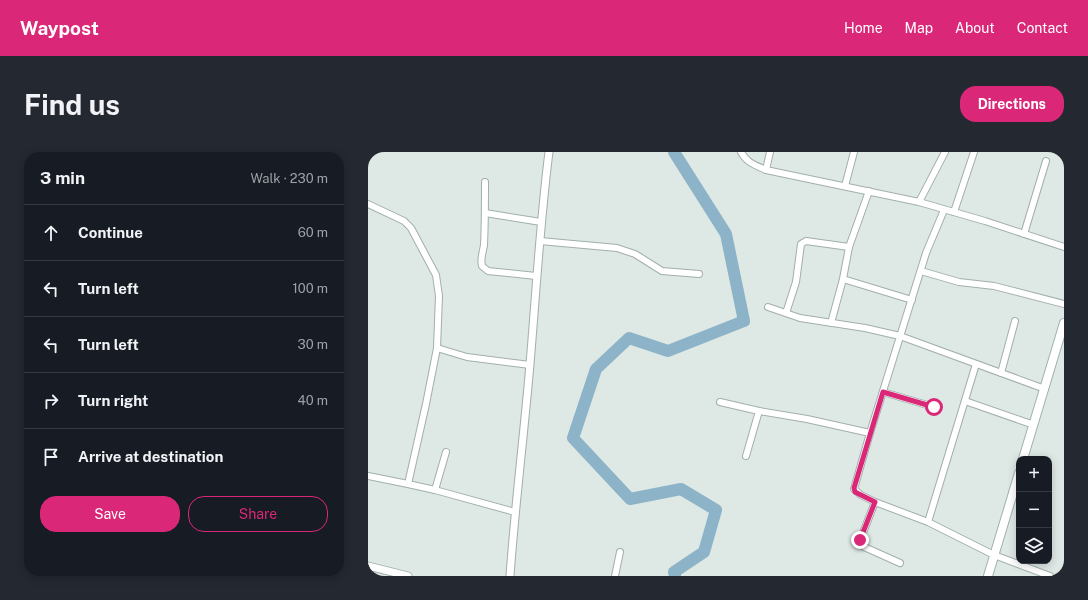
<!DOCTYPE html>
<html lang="en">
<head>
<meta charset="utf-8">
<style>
  :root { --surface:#171b24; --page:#242831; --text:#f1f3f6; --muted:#9ea1a6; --line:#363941; --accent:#db2777 }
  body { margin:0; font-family:"Public Sans",sans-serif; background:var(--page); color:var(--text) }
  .controls { position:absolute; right:12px; bottom:12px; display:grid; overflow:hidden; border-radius:8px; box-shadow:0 2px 10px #0003 }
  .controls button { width:36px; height:36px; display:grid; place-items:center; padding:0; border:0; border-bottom:1px solid var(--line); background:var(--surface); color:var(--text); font:20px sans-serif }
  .stop { position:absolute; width:12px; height:12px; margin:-9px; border:3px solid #db2777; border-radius:50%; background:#fff }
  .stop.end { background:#db2777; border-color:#fff; box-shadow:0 1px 4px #0008 }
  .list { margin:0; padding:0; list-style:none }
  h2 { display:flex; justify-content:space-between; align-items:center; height:52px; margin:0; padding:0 16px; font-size:17px }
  h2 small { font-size:13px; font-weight:400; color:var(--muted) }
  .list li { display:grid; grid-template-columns:26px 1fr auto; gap:12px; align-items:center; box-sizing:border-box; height:56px; padding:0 16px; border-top:1px solid var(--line) }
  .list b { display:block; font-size:15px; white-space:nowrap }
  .list em { font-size:13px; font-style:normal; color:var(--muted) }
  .actions { display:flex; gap:8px; padding:12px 16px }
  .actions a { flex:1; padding:9px 0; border:1px solid var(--accent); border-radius:16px; text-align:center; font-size:14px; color:var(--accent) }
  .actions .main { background:var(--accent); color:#fff }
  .icon { flex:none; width:22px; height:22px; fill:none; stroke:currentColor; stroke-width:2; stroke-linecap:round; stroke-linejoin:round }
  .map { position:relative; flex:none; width:696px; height:424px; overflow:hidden; border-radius:16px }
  header { display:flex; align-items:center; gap:24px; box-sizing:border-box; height:56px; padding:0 20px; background:var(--accent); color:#fff }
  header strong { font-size:19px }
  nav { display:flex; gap:22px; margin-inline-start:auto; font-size:14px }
  .intro { display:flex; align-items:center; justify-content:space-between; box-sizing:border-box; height:96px; padding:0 24px }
  h1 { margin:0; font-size:28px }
  .button { padding:10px 18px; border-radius:16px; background:var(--accent); color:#fff; font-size:14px; font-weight:700 }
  main { display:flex; gap:24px; padding:0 24px }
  aside { flex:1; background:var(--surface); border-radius:16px; box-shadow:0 2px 10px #0003 }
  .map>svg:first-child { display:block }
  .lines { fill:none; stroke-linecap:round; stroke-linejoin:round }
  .river { stroke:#8cb3c7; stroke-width:12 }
  .minor-casing { stroke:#a2afac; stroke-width:8 }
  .tertiary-casing { stroke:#a2afac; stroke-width:9 }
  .secondary-casing { stroke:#9fb2ae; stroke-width:10 }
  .minor { stroke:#fff; stroke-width:6 }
  .tertiary { stroke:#fff; stroke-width:7 }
  .secondary { stroke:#fff; stroke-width:8 }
  .route { stroke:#db2777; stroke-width:5 }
</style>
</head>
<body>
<header>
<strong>Waypost</strong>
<nav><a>Home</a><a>Map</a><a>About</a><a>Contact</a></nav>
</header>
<div class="intro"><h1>Find us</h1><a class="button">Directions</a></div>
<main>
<aside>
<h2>3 min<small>Walk · 230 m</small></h2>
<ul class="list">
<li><svg class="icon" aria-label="ahead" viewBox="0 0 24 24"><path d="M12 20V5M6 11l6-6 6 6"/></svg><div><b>Continue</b></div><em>60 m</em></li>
<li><svg class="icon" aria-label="left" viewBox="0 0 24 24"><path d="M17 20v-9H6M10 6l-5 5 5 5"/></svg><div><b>Turn left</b></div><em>100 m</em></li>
<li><svg class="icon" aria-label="left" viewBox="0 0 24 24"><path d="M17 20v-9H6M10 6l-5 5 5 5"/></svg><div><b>Turn left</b></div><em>30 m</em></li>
<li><svg class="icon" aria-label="right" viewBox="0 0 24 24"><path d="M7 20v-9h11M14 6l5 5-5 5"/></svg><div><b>Turn right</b></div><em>40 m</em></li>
<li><svg class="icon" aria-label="arrive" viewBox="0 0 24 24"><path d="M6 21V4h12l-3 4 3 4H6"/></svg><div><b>Arrive at destination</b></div></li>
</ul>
<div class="actions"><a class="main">Save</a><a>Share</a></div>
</aside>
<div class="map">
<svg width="696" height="424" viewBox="0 0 696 424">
  <rect width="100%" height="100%" fill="#dee8e5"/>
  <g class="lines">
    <path class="river" d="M306,0L358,82L376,169L300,199L261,186L228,217L205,286L262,347L313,337L348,358L336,400L306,420L307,424"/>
    <defs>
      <g id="minor">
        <path d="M373,0C379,11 387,13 398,18L551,50L617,69L696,95"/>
        <path d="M398,18L402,0"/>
        <path d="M117,30C117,51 117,72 116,93C115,100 112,107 114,114L120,119L168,124"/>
        <path d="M477,34L486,0"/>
        <path d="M551,50L577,0"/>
        <path d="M0,52L36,69L43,76L68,123L71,144L69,196"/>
        <path d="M576,58L558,101L502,281L486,337L493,343L507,350L560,370L626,403L682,424"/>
        <path d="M586,60L606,0"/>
        <path d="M117,61L173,70"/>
        <path d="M656,82L678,9"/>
        <path d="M172,89L249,96L267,102L294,119L331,122"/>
        <path d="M553,119L591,130L626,134L696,152"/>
        <path d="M475,127L544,148"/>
        <path d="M400,155L432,166L497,176L532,184L677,237"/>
        <path d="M418,161L428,130L433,92L438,89L481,95"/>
        <path d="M463,171L475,127L481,95L501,39"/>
        <path d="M633,221L647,169"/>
        <path d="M515,240L566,255"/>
        <path d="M597,249L666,273"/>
        <path d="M352,250L391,259L439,267L502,281"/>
        <path d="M378,304L391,259"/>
        <path d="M0,324L40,332L58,252L69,196L99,205L162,213"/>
        <path d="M40,332L67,338L147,360"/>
        <path d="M67,338L78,300"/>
        <path d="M507,350L491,391L494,394L532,411"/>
        <path d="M560,370L608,212"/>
        <path d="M247,424L252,400"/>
      </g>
      <g id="tertiary">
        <path d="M0,414L40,424"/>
        <path d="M142,424C147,353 156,283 162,212C168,141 172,70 181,0"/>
      </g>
      <g id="secondary">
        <path d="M655,307L696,171"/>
        <path d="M620,424L651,321"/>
      </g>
    </defs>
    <use href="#minor" class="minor-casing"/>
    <use href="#tertiary" class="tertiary-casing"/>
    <use href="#secondary" class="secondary-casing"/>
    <use href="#minor" class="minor"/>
    <use href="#tertiary" class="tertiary"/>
    <use href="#secondary" class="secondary"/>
  </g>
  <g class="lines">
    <path class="route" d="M492,388L507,350L487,340L486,336L515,240L566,255"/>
  </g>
</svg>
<div class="controls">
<button>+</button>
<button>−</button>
<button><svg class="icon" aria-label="layers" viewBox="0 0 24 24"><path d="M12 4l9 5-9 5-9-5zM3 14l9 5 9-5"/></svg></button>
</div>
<div class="stop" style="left:566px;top:255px"></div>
<div class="stop end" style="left:492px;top:388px"></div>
</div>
</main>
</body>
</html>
